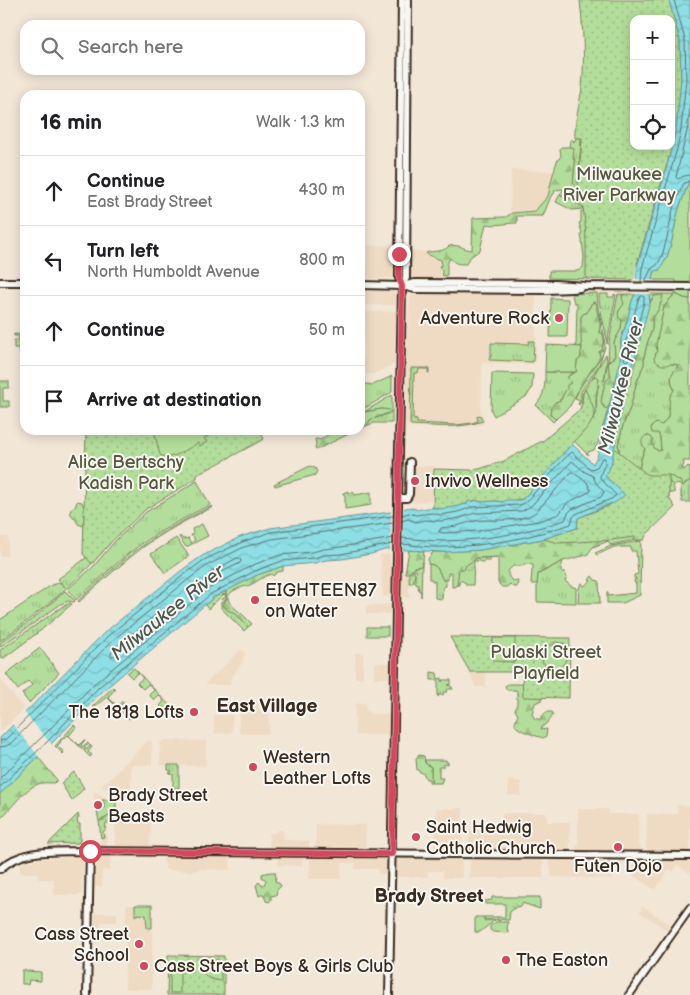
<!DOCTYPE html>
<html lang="en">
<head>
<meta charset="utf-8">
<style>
  :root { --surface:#fff; --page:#f2f2f2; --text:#202124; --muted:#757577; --line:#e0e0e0 }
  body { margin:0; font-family:"Balsamiq Sans",sans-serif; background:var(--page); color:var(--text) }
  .controls { position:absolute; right:15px; top:15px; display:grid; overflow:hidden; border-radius:10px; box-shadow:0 2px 12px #0003 }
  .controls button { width:45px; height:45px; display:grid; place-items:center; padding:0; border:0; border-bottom:1px solid var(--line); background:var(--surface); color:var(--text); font:25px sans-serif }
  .stop { position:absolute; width:15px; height:15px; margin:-11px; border:4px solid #d1495b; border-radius:50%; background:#fff }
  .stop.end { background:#d1495b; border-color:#fff; box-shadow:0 1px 5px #0008 }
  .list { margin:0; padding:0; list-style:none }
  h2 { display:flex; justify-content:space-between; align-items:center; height:65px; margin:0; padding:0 20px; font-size:21px }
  h2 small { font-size:16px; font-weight:400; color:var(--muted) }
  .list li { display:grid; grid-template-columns:32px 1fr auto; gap:15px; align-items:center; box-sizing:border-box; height:70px; padding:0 20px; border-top:1px solid var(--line) }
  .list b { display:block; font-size:19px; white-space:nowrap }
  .list p { margin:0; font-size:16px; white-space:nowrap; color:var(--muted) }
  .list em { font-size:16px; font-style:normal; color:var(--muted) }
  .icon { flex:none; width:28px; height:28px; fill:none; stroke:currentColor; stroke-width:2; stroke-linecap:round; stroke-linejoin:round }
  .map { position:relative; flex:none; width:690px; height:995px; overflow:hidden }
  .search { position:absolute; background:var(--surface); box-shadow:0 2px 12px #0003; left:20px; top:20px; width:345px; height:55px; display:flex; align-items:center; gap:12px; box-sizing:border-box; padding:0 18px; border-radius:15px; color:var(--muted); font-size:19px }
  .panel { position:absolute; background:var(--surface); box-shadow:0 2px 12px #0003; left:20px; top:90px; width:345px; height:345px; border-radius:15px }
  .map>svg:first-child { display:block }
  .built { fill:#efdbc4 }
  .grass { fill:url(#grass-tufts); stroke:#77845c }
  .forest { fill:url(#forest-firs); stroke:#77845c }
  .park { fill:url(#park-dots); stroke:#77845c; fill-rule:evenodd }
  .garden { fill:#b3dd9a; stroke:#77845c }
  .water { fill:url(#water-waves); stroke:#6c9695 }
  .pier { fill:#f2e6d7 }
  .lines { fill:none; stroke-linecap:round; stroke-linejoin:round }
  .shore { stroke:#5c726e; stroke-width:1 }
  .secondary-casing { stroke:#3b2a1e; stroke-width:10 }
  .secondary { stroke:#f6f6f2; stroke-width:6 }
  .route { stroke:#d1495b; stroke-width:6 }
  .poi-dot { fill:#d1495b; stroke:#f6f6f2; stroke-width:2 }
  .labels { text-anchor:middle; stroke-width:4; stroke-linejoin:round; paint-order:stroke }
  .park-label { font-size:18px; fill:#59573d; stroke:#f6f6f2 }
  .poi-label { font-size:18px; fill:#3b2a1e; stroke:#f6f6f2; text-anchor:start }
  .water-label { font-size:19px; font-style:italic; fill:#505750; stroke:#f6f6f2 }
  .neighbourhood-label { font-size:19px; font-weight:bold; fill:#3b2a1e; stroke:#f6f6f2 }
</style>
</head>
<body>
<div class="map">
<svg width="690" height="995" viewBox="0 0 690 995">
  <defs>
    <pattern id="grass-tufts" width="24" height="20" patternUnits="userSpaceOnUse" patternTransform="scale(1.25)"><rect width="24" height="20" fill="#b3dd9a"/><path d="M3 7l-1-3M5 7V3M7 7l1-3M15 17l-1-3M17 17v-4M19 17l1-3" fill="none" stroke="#9bbe84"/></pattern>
    <pattern id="forest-firs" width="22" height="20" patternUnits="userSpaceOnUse" patternTransform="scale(1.25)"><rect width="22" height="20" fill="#b3dd9a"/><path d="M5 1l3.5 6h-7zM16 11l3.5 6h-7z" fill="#9bbe84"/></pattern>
    <pattern id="park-dots" width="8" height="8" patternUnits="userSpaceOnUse" patternTransform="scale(1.25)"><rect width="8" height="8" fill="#b3dd9a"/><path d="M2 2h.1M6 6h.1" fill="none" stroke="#9bbe84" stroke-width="1.8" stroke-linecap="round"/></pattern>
    <pattern id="water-waves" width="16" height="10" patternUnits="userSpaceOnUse" patternTransform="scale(1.25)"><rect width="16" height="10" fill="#8ddee5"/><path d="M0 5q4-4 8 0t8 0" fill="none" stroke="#7bbfc4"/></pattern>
  </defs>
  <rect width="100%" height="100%" fill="#f2e6d7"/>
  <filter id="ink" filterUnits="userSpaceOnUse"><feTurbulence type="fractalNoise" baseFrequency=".02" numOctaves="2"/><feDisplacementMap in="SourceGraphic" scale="10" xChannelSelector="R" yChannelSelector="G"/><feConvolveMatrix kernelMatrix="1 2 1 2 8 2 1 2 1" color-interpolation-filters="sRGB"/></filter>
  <g filter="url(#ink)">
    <g class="built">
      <path d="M511,170L553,171L552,194L543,217L517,216L506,217L509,214L510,210Z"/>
      <path d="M366,245L396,246V276L395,278L366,279Z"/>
      <path d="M409,251L444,252V280H414L411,279L409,275Z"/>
      <path d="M365,290L394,291L396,293V305H365Z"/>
      <path d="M415,294L533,295L536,296V361L533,364L482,363L481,410L485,420L483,424L468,427L451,428L410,427L406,424L407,336L410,298L411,295Z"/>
      <path d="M396,311L395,364L373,374H363L365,312Z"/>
      <path d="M413,466H435L434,469V500L413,503L412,467Z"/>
      <rect x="0" y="537" width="8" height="19"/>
      <path d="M390,554V562L392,563L391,594L388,596L383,597L380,555Z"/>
      <path d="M401,571H409V598L403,597L401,594Z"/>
      <path d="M390,604L391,606V614H366V606Z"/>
      <path d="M241,649L245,653L244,656L243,658L242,663L231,678L230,685H207L206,683Z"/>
      <rect x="355" y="653" width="8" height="25"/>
      <path d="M374,663H391L390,676L388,678H374Z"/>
      <path d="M469,672H486V687H475Z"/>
      <path d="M0,679L24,709L0,732Z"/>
      <path d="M239,701H259V710H269V734H241L240,733L239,731Z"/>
      <path d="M366,703V710L369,711L370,714H390L389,735H355V704Z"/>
      <path d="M214,715H232V731L230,733L214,734Z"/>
      <path d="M150,740L152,743V765H131V790L104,789L102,787L103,783L105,781H107L147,741Z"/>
      <path d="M170,740L206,741V766L160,765V743L163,740Z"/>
      <path d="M508,780L521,782V796L508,795Z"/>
      <path d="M94,792H97L103,797H107V846H100V826L93,793Z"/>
      <path d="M677,805L690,806V851H648L646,848L647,814H677Z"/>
      <path d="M463,808L462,848L459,850H435L436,809Z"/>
      <path d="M578,809H609V814H639L638,844L641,846V849L638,851L577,850L576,846L578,844Z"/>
      <path d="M502,813H545L547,814V822H570V848L567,851H554L552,852H550L549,851L544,850L543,852H540L539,850L470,849L469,847V830H501Z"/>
      <path d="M115,822L151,823L150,845L147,847L115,846Z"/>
      <path d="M316,824L366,825L365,849H321L320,850H317L316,848L315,843L316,842Z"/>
      <path d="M277,830H283L284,840L309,841V849L304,850V849L269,848V833H276Z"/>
      <path d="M294,855L301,856L303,858L302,866L278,865V857H292Z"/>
      <path d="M98,856H110V870H102V887H95L96,859Z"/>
      <path d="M166,856H227L230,858V870L198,869L195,871L165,870V864L163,862V859Z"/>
      <path d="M312,856H315L316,857L384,858L387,861V874H378V869H355V863H349L347,865L346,863H342L341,879H309L310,859Z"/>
      <path d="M80,857L83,860L82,895H54V879H38L37,873H20V865L24,862L43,859Z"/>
      <path d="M569,857H579L581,859L622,860H624V863L613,879L551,877V866L548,865L549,861L552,859H565Z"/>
      <path d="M396,858L461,859L462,861V878H443V871H428V877H395V860Z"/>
      <path d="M472,859H541L543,862V878H469L470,861Z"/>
      <path d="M636,860H690V874L677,865L673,872L669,870L655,890L628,872Z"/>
      <path d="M126,905H152V989H125Z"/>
      <path d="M643,906L671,926L668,931L640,912Z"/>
      <path d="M95,913H117V922H101V928H95Z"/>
    </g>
    <g class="grass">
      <path d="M584,125L581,140L578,187L576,192V189L573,183L575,161L573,154L569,147L570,140H573L574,142Z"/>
      <path d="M560,194L573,200L583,207V209L572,210L556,202Z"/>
      <path d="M581,211H584L592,268L597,279L549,278V271H576L580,270L583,267L584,257L581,234L582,233L579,223L581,222Z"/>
      <path d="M586,293H597L598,307L604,334L605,347L599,365L581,392V402L579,405L578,404L580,400L575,398L580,387L600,358L599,352C603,348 605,340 603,334L599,332L601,322L596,308V304L594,302L592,303L586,313L583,314L581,317L582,347L576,346L577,303H574L572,294Z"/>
      <path d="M599,294H608V297H614V294L616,295L607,344C606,327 599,311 599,294Z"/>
      <path d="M618,294H623C623,297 624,299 624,302C623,311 613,309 622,320L621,329L614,342L615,356L608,362C608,367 611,373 610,377C604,383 601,396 602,405L607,408L609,406L598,443L594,450L588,452V455L572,439L582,403V394L585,389L593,420L596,414L597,390L599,385L598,382L595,376L593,377L606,354L607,360L604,381L608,360L609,343Z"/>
      <path d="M649,294H690V299L672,297L664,307L656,347L658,350L671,364L678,365L671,379L674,390L669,409L668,417L662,425L658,433L660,437L661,450L659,451L654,448L652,444H642L645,448L641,459L639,471L619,460V448L618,445L623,425L630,408L635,389L636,383L640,375L641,371L644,364V357L647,344L652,329V319C657,313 661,305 662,298H652L650,302Z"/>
      <path d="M14,334L25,335V353L19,352V348H14V340H19L18,336H14Z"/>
      <path d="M529,341H534L533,362L489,360V358L491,357V343L528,344Z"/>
      <path d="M411,368H429V373H428V369H419L418,373H414L413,419L417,420V423L456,425L472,423L478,421L477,416L480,415L483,421C459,429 435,426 411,425L410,424Z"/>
      <path d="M545,372H574L570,374C570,377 572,380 571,382C569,393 558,401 551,408L550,414L555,419L557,418L553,422L536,405C545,395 545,385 545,372Z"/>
      <path d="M492,373L533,374L532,388L527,396L494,416L491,410Z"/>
      <path d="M392,376V392L360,411V385L361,384L363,386L366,384L373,385Z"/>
      <path d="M0,381H9V388H3V401H9V407H0Z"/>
      <path d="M392,395V423H374L366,426L370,420L385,415L389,413L382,409L364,412Z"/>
      <path d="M310,466L315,468L317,471L315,475L275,486L274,484Z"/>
      <path d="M669,475L680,481L690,480V502H682V497L681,498V485L675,484L673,487L666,479Z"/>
      <path d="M197,481L210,505C181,519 155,534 129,553C111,568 94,584 76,600L68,589L93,567L115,541L146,512Z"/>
      <path d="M348,491L349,493L353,492L355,495L371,492V505L345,509V495L343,494V493Z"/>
      <path d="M212,506L213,507C188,519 164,532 142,548C120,565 100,583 79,602L78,601C95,585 112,569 130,555C156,535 183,520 212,506Z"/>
      <path d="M202,524L208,536L186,547L179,537L180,536L183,539L189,538L188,539L191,543L195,540L193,536H191L193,533L192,529Z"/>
      <path d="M638,528L641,539L640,595L623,603H607V592H608V596L636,593V584H635L634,580L636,579V578H634V575L638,574L636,551H631V547H614L597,555L595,553L611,546L640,541L635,540L610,545L608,541L606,542L607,540Z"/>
      <path d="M176,538L189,556L165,573L151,554Z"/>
      <path d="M111,542C80,580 40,612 0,641V620L53,584L54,585L59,582L65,587L58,579L86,558L84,554Z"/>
      <path d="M497,557L498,558H490V561H486V559H485L484,562H481L479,561H474L473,585H466V583L460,580L459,585H457L458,569L477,558Z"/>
      <path d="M563,561L561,568V572H565L567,578L565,581L571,586L576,588V603L537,602V575Z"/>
      <path d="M422,564L421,597V591H419L418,585H417V583L415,582V574L417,571L415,570L414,571L415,574L413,583H409V572H412L414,567L421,566Z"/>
      <path d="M429,564C439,565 439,573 443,580L446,581V586L443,587L442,599L435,598V581H432V579H429Z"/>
      <path d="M592,576L595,580L599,581L600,603H578L579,588L580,587V584L582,583L584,586L591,581L589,580Z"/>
      <path d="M65,591L75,601L74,602L68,601L61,604L0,647V643L34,618Z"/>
      <path d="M226,591V594L227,598L222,604C226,609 228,609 233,611C236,613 246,625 248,627L244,631L221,608C222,605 219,603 223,600L222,599L226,597L224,594L213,604L211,603L212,605L208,609L205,605L213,598Z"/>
      <path d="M70,603L72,604L40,631L4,658L2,657L0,658V650L63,606Z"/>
      <rect x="367" y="627" width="21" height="9"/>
      <path d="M40,648L59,673L29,703L22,694L32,685L28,681L18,690L6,674Z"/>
      <path d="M134,668L135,669L169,705L165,708L163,707L162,708L160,706L164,701L159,695L154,700L149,695L154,690L149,684L143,689L137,683L143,678L138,673L132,678L127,673Z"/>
      <path d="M431,672L437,673L438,679L442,678V682L443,680H451V684L448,685L452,687L453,689H448L447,692H444L443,695H439L438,697V680H431Z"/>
      <path d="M113,687L115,689L108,697L116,705H119L122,701L124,702L119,707L121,709L126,704L128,705L126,706L122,711L124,712L129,709L127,707L128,706L130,708L127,714L130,716L133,714L136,713L133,716H132L129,719L107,697L93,708L92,707Z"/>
      <path d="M74,725L76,727L69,736L79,745L84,740H85L81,745L82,747L87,743L89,744L84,748L85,750L90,747L89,746L90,745L92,747L88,752L92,755L90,757L68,735L60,741L61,742L57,746L64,752L63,754L55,746Z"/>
      <path d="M425,760H446V762H448V764L443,765V767H439V778H443L441,783H431V767L425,763Z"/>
      <path d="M168,765H179V788H173V774L169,773L172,771L168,770Z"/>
      <path d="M102,800H116V813H110L108,817L99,821L97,811H101L104,809V802Z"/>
      <path d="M492,897H540V909L522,903V906L516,907L510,912L509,920H504L503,919L498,921V919L496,920H484V917H505V904H485V901L492,900Z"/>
      <path d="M135,905H152V928H147L146,915L139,914L135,916Z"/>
      <path d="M496,922H508L507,930H508V933L493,932L490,930V926Z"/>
      <path d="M22,970H26L27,971L41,972V981L29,980L28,985L26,984H22Z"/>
    </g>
    <g class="forest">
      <path d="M561,147H572L574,149L573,158L575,163L573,183L576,187V192L573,200L560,194L564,189L555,190L554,194L551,196L543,216H517V223C505,223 498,226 486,224L480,250C474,255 469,256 466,264C458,264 455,264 450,258L447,264V275L443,276L442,271L439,266L442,265L441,260L428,255L426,253C434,250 443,253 449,246C461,244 462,249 472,250L473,218L504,217H506L512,213L535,211L548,196L553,174L557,161L561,156L560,149Z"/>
      <path d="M623,294H635L632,301L627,321L621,339L620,364L609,406L606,409L601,402L603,391L606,381L610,377L611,375L609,370L608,362L615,356L614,342L621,329L622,320L619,318C617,312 620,309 624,304L622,298Z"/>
      <path d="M676,294L684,298L690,299V433L689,439L690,442V461H683L684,464L682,469H685L688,466L690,468V480L683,486L680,481L669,475L666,479C671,482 675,487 674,493H669V498L607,540L606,542L593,547L587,555L563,561L538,574L537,584H531L532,569H533V565L525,564L522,566H513L508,571C508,578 511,581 518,581L517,587H513L510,584L507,587H502L498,583V558L497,557L477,558L465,566V569H459L457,585L454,587H452V573H448V580H443C439,573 439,564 428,564V559L433,552H443L480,550L543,539L600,509L639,471L641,459L645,449C641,443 640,439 647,435L651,437L653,440C652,445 654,450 659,451L661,450L660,437L658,433H652L651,427L656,423L662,425L668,417L670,396L674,390C672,383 669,377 674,371C676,369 677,368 678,365C667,361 664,371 654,359L657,350L656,345L664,307L672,297Z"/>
      <path d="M663,295C661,304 658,312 652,319V329L647,344L644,357V364L641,371L640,375L636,383L635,389L630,408L623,425L618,445L619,448V460L611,464L624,395L627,386L630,385C632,373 636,362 638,350C641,335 646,307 654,296Z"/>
      <path d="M594,302L597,304C595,314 603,320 599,332L603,334L604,340L602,346L603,350L600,351L599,352L600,357L580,387L570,406L557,418L555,419L550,414L551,408L555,402L561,400L565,391L567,389V385L571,383L568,379V376L576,372L577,361L582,349L581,339V317L583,314L586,313L592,303Z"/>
      <path d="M595,376L599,378L596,400V414L593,420H591L585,389L593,377Z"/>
      <path d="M382,409L390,410L391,412L370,420L366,426L360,429V414L364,412Z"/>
      <path d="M335,430H357L316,450L315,447L316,445L315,439H317L320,440Z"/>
      <path d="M78,501L82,502L84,508V525L83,526L78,524C77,523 77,521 76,520C73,516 69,515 71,509L76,506V503Z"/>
      <path d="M409,550L424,551L423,561L421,566L414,567L409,573H405Z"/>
      <path d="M283,566V571L277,572L273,576L271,574C263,576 257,582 250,585C245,587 240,587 235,590C218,599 237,609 243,615C246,618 249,621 252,624L248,627L235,613L227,610L223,605L227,598L226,594V591L257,575Z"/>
      <path d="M508,684H521L535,688L542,697V700L535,703L532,714L535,719H540L546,712H552L553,713C552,719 546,724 541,728L542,730L547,729L546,736L543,738C537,736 514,730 515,723C515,720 517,718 518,715L515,710L517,704V691L515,690H507L505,686Z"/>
      <path d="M419,755L424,756L425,763L431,767V783L429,782V779H426L424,774L417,770L416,759Z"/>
      <path d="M38,757L57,780L54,783C49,783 43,782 38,784C24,789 11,809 0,819V794Z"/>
      <path d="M110,813H116L115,815H114L112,817L114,818L115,820L120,821L119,816H122L126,822L106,823L105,830L103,832L104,837L101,838L99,821L108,817Z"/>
      <path d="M270,872H275L276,877L275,881L280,884L281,886L277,890L276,895L271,896V900L269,902L266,901L264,895L263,894L259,896L256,885L259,882L261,885H264L266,880L262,877V874Z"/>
      <path d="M475,917H484V920H495L480,932H475Z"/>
    </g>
    <g class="park">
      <path d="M580,0H669L680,41L681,80L679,107L676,129L673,144L637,264L636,280L586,279C586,254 587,231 583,207L573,200L578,187L582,138H575C574,121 580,104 582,87C585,58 583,29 580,0ZM634,19H671V146H634Z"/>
      <path d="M585,389L592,404L594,410V415L590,425L561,456L523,499L502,502L496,501L481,502L476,500C466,504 444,513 433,508L434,469L471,470L479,469L504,461L544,440L580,409C584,401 581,395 585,389Z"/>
      <path d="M86,430H260L264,439L197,475V478L146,509L111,542L92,564L83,554Z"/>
      <path d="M614,448L648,475H669V498L675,507L646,535L644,540H635V537L611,540L559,543L543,539L577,528L578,518L608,506L624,495L604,476C611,468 612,458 614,448Z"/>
      <path d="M450,637L570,638L569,698L523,697L522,672H470Z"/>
      <path d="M74,772L84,788L72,801L61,783Z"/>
      <path d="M78,814L79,818L77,819L78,824H80V841H79V843L48,844Z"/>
      <path d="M168,955L224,956V995H167Z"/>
    </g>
    <g class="garden">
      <path d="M690,179V299L684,298L676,294V280H652L655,271L660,270L667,257L672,240L678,211Z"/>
      <path d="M551,298L568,299L567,337H550Z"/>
      <path d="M546,345L567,346V348L568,346L582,347L580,359L577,361L576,372H545Z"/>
      <path d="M156,430H216L204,438L207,442L200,446L198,443C187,449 173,461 160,455L155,435Z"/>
      <path d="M493,638H515V662L494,661L492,659Z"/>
      <path d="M555,642L567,644C567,647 567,652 567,656C563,677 534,670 543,647L549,645H554Z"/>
      <path d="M203,960H218L221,962V981C206,979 200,975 203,960Z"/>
      <rect x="170" y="965" width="10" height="28"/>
    </g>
    <path class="water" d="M669,0H690V179L678,211L672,240L667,257L660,270L655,271C650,282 648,291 650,302L634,361L628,378L611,465L608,472L605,476L625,495L613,504L612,503L578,518L577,528L543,539L480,550L443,552L388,549L371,554L342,559L326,560L315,563L283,566L257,575L213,598L132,666L103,691L52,743L0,794V738L105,632L182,570L202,556L240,537L270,528L391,512L410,507L418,510C422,508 432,508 436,507L437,509C448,509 457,506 467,504L468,501L473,502L476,500L480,502L496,501L503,502L506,500H520L523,499L561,456L572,444L593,464L598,454V451L620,364L621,339L627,321L632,301L635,294L637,267L665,174L676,129L681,79L680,41Z"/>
    <g class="pier">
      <path d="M637,264L636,279L654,280L651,294H632L633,279L635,278L636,267Z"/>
      <path d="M402,506H404L403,552H390L391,509L401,508Z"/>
      <path d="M23,711L53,746L40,758L11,722Z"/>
    </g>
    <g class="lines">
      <g class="shore">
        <path d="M690,110L687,131L676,177L678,179L684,176L690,175"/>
        <path d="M641,282L642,268L677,149L681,129L686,79L685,40L674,0"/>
        <path d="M645,282L651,269L657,265L662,256L667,238L673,209L679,194L684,183L690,181"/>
        <path d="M642,296L644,297V302L629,359L626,361L624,359L626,340L632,323L638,300L640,297Z"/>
        <path d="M572,472L587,482L591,491L567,503L559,514L539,521L478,531L443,533L439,532L441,528C447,527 454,527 460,525C465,524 470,521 475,521C493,518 521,524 536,512Z"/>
        <path d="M402,538C416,539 430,541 444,541C485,540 526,533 565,520L568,513L572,509L601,497L604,492L596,483L593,476L585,472L572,461L531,506L522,511L480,513H475L460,518L442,521L424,520L416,522L408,519L402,521"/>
        <path d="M402,544C416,545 430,548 445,547C488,546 530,538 571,524L573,517L576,514L613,498L616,495L600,478C600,470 607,466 605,458H602L597,467L591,469L588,467L572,452L564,459L526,502L520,505L472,507L458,512L440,515L433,513L423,514L416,515L409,513L402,515"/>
        <path d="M238,558L241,560L240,563L212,577L209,576V574L211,572Z"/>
        <path d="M163,609L167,610L166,613L114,656H111V653L118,646Z"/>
        <path d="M0,741L6,739L109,635L185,574L204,560L242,542L271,532L393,516"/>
        <path d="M0,747L6,746L10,744L113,640L189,579L208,565L244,547L272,539L393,523"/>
        <path d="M0,778L44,735L95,683L208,589L253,565L280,555L312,552L324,549L341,547L393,538"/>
        <path d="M0,787L49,740L99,687L211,594L255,571L282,561L313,558L325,555L341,554L393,544"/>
      </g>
      <defs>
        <g id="secondary">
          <path d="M0,282H25"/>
          <path d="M360,285L402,286L415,289L546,290L572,289L580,288"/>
          <path d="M402,286L415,283L555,284L586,286L690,287"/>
          <path d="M402,286L406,278L408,0"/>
          <path d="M398,498H407L409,494L410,462"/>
          <path d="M0,869C23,848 53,852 82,851L690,856"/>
          <path d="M87,995L90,851"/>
          <path d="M389,995L402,286L399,278L402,0"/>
          <path d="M629,995L690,908"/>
        </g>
      </defs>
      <use href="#secondary" class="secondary-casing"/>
      <use href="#secondary" class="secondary"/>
    </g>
  </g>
  <g class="lines" filter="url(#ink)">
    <path class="route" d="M90,851L392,854L402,286L399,278V254"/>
  </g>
  <g class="poi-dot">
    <circle cx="559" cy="318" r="5"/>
    <circle cx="415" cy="481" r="5"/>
    <circle cx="255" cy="600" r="5"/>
    <circle cx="194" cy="712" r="5"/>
    <circle cx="253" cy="767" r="5"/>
    <circle cx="98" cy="805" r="5"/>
    <circle cx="416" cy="837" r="5"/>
    <circle cx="618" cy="847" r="5"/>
    <circle cx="139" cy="944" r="5"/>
    <circle cx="506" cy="960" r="5"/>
    <circle cx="144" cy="966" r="5"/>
  </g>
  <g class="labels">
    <g class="park-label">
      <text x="619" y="180">Milwaukee<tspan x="619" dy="21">River Parkway</tspan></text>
      <text x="126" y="468">Alice Bertschy<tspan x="126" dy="21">Kadish Park</tspan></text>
      <text x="546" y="658">Pulaski Street<tspan x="546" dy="21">Playfield</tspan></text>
    </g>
    <g class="poi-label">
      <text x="549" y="324" text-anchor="end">Adventure Rock</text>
      <text x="425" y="487">Invivo Wellness</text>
      <text x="265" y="596">EIGHTEEN87<tspan x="265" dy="21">on Water</tspan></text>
      <text x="184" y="718" text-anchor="end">The 1818 Lofts</text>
      <text x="263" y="763">Western<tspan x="263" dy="21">Leather Lofts</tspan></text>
      <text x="108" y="801">Brady Street<tspan x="108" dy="21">Beasts</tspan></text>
      <text x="426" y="833">Saint Hedwig<tspan x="426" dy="21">Catholic Church</tspan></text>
      <text x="618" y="872" text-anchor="middle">Futen Dojo</text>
      <text x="129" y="940" text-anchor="end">Cass Street<tspan x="129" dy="21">School</tspan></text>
      <text x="516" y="966">The Easton</text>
      <text x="154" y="972">Cass Street Boys &amp; Girls Club</text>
    </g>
    <g class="water-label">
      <text transform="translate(620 386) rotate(-76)" y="7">Milwaukee River</text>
      <text transform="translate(167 612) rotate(-39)" y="7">Milwaukee River</text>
    </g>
    <g class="neighbourhood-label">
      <text x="267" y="712">East Village</text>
      <text x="429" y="902">Brady Street</text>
    </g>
  </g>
</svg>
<div class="controls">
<button>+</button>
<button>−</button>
<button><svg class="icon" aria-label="locate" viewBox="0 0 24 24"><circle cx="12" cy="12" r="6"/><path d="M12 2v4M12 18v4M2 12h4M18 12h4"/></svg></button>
</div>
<div class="stop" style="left:90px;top:851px"></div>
<div class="stop end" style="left:399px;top:254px"></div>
<div class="search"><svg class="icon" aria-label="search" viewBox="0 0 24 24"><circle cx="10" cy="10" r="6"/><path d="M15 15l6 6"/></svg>Search here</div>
<section class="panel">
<h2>16 min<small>Walk · 1.3 km</small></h2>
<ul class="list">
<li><svg class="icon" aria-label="ahead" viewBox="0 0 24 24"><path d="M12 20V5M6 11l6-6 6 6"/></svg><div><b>Continue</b><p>East Brady Street</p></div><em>430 m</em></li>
<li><svg class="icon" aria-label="left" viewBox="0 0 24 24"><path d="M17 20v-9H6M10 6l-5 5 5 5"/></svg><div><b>Turn left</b><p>North Humboldt Avenue</p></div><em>800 m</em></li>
<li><svg class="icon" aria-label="ahead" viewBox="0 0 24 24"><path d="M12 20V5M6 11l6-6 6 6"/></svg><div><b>Continue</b></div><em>50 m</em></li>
<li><svg class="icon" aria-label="arrive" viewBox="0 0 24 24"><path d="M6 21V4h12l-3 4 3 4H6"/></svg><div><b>Arrive at destination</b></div></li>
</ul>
</section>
</div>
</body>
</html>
